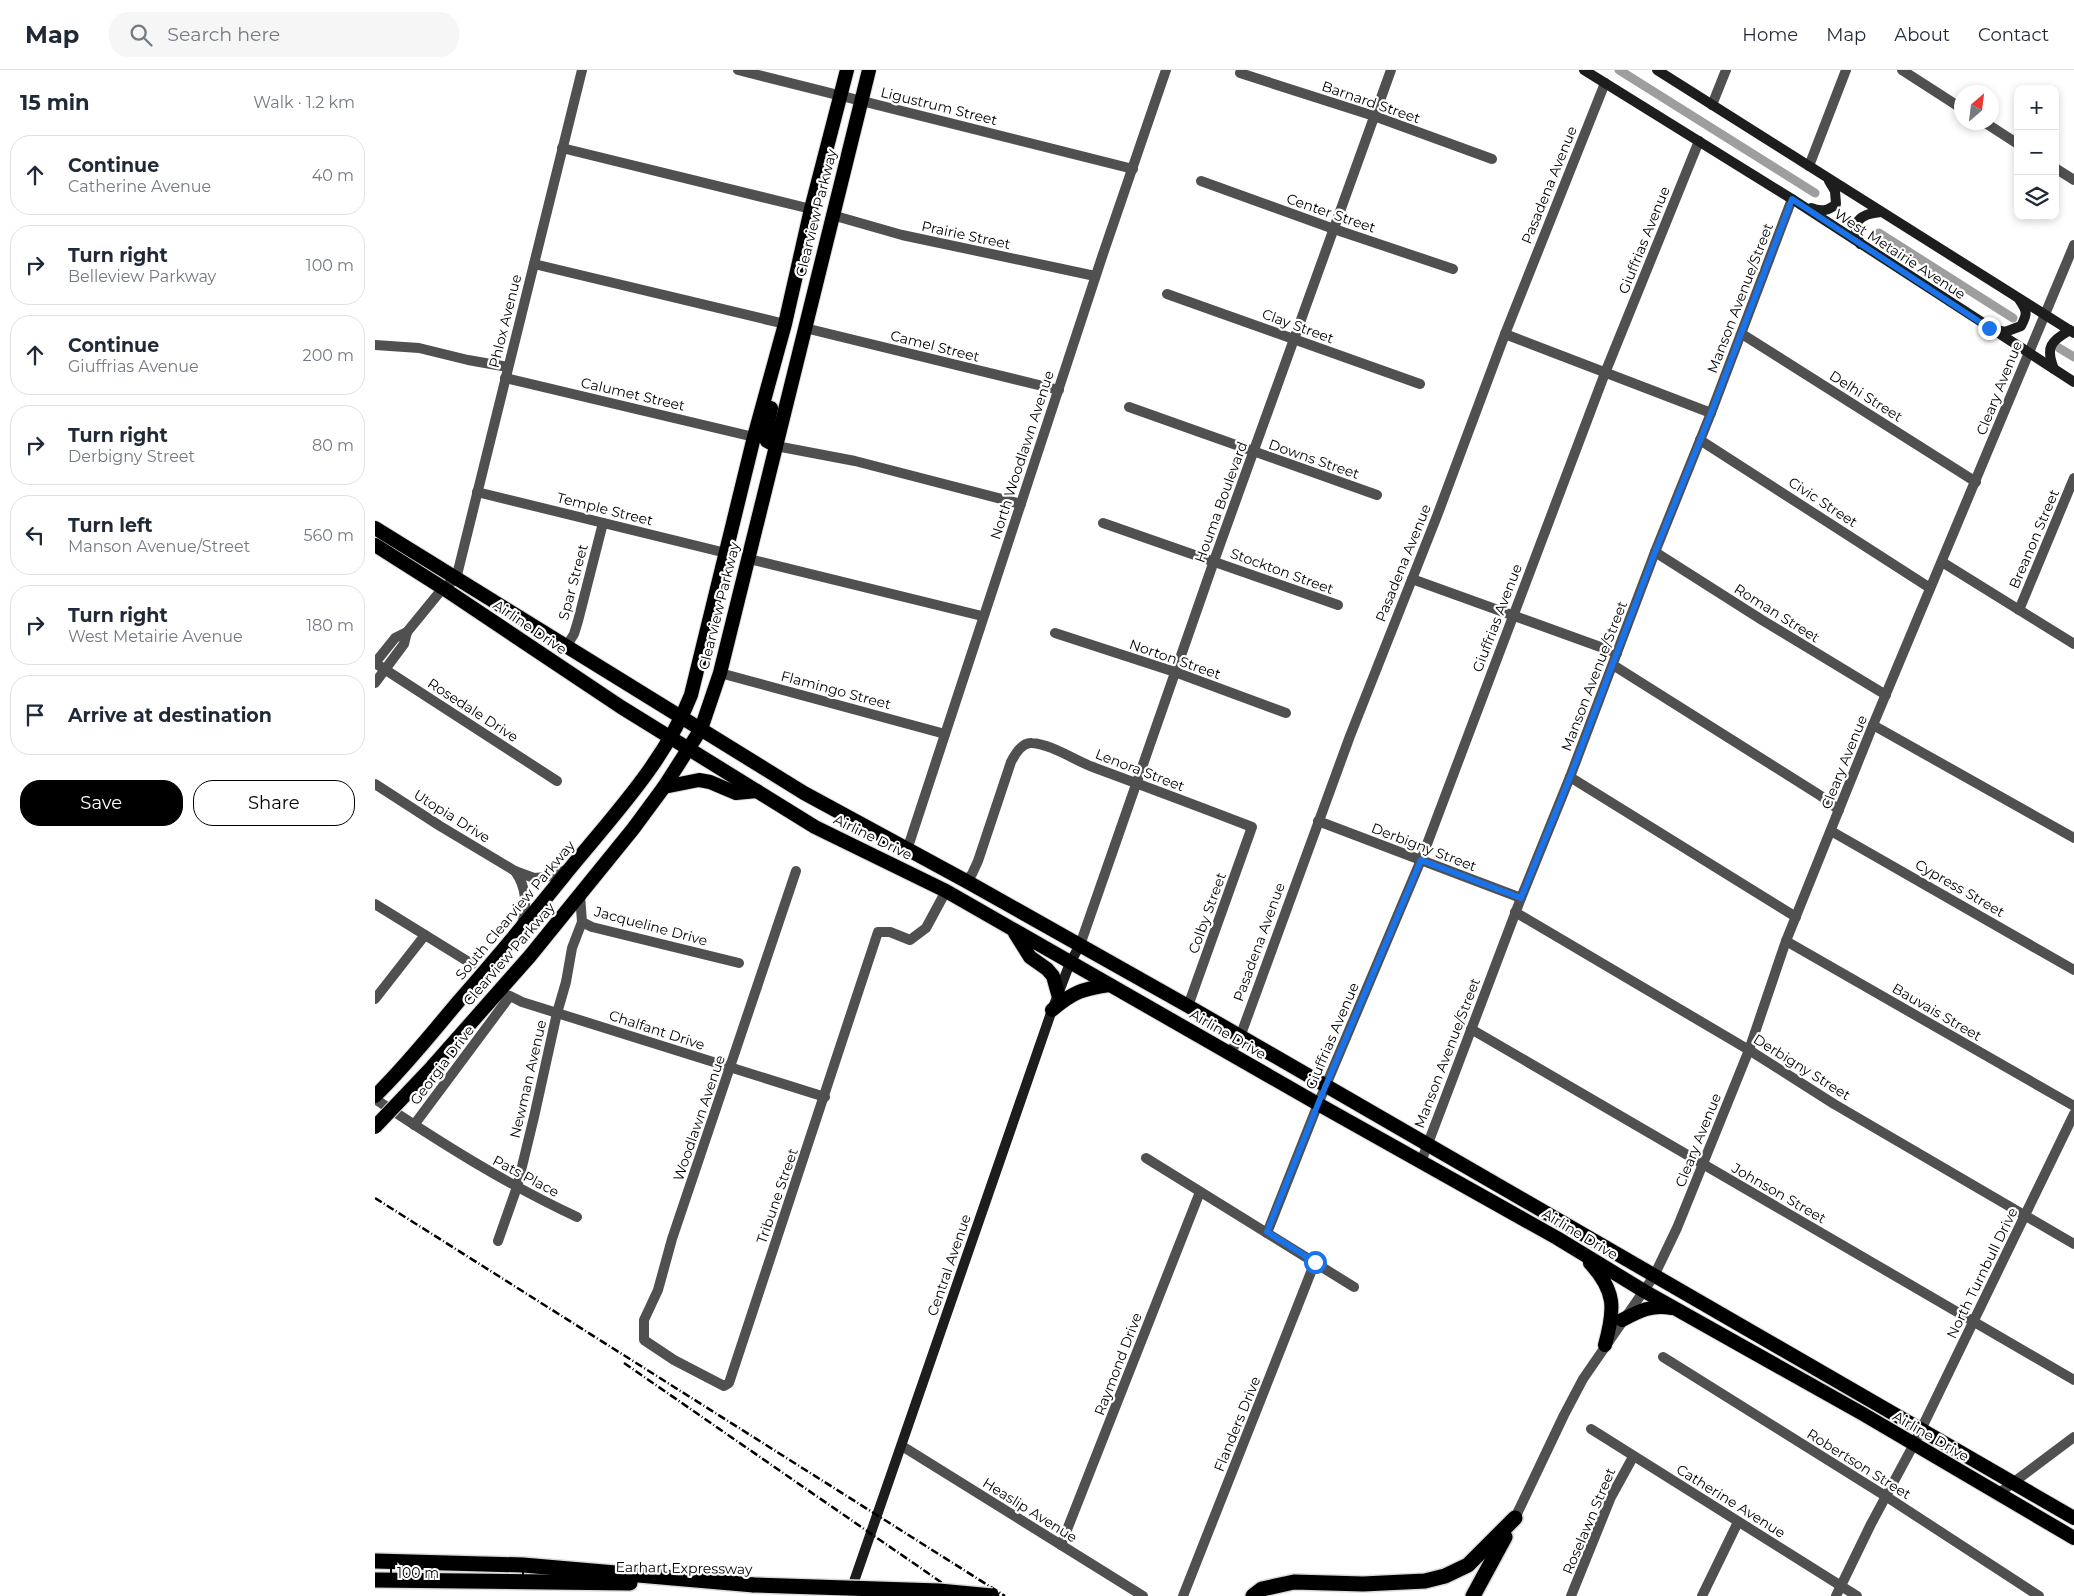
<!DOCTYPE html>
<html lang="en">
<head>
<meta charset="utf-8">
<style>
  :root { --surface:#fff; --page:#f6f6f7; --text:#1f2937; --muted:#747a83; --line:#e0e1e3; --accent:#000 }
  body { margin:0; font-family:Montserrat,sans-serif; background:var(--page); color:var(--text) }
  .controls { position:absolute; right:15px; top:15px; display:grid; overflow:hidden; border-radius:10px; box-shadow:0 2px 8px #0003 }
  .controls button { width:45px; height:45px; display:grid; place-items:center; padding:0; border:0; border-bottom:1px solid var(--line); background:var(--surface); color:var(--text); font:25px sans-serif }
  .compass { position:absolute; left:1579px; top:15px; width:45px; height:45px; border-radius:50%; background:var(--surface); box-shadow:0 2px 8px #0003; rotate:28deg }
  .scale { position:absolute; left:15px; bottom:12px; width:134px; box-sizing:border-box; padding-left:5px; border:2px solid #000; border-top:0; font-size:14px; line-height:18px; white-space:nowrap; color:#000; -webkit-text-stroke:4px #fff; paint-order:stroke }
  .stop { position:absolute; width:15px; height:15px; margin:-11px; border:4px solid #1a73e8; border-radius:50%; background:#fff }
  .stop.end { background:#1a73e8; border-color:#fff; box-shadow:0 1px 5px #0008 }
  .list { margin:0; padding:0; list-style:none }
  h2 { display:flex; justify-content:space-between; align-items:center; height:65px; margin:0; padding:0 20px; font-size:21px }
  h2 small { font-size:16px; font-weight:400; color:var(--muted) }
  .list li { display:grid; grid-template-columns:32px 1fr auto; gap:15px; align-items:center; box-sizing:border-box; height:80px; margin:0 10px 10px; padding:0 10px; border:1px solid var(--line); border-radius:20px }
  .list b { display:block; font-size:19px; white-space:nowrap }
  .list p { margin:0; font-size:16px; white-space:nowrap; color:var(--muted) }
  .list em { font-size:16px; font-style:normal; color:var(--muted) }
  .actions { display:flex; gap:10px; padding:15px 20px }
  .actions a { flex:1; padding:11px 0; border:1px solid var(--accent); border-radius:20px; text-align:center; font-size:18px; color:var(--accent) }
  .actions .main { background:var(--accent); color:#fff }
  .icon { flex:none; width:28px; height:28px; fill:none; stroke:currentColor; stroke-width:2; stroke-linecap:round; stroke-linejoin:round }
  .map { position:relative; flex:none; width:1699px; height:1526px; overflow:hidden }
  header { display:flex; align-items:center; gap:30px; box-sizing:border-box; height:70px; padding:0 25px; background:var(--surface); border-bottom:1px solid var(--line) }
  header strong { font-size:24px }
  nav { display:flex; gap:28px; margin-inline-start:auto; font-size:18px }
  .search { width:350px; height:45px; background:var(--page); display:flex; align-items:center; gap:12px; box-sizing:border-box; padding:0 18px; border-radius:20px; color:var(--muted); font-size:19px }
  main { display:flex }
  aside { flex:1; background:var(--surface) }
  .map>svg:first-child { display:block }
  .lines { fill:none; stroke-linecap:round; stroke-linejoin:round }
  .canal { stroke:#9e9e9e; stroke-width:9 }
  .trunk-casing { stroke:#dbdbdb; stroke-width:16 }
  .motorway-casing { stroke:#dbdbdb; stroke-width:18 }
  .minor { stroke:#505050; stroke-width:10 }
  .tertiary { stroke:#505050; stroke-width:10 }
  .secondary { stroke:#1d1d1d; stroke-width:10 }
  .trunk { stroke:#000; stroke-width:14 }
  .motorway { stroke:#000; stroke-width:15 }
  .rail { stroke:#000; stroke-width:2.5; stroke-dasharray:8 2.5 1 2.5; stroke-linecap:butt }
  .trunk-bridge-casing { stroke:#dbdbdb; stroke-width:16; stroke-linecap:butt }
  .motorway-bridge-casing { stroke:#dbdbdb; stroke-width:18; stroke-linecap:butt }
  .trunk-bridge { stroke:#000; stroke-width:14 }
  .motorway-bridge { stroke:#000; stroke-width:15 }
  .route { stroke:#1a73e8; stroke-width:6 }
  .labels { text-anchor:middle; stroke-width:4.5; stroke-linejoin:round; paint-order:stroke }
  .street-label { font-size:14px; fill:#000; stroke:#fff }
</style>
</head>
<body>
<header>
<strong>Map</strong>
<div class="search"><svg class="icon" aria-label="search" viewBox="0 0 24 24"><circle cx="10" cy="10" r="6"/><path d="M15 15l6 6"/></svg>Search here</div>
<nav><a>Home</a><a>Map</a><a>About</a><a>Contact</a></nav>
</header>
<main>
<aside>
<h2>15 min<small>Walk · 1.2 km</small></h2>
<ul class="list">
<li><svg class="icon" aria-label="ahead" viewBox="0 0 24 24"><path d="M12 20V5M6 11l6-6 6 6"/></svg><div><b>Continue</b><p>Catherine Avenue</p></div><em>40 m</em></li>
<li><svg class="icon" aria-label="right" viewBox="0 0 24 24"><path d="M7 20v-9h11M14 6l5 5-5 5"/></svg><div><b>Turn right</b><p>Belleview Parkway</p></div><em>100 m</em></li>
<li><svg class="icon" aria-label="ahead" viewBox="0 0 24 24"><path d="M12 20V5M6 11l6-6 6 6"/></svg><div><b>Continue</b><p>Giuffrias Avenue</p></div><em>200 m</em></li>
<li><svg class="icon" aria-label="right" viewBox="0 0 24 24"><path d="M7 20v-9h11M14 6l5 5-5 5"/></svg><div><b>Turn right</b><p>Derbigny Street</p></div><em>80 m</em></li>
<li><svg class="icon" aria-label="left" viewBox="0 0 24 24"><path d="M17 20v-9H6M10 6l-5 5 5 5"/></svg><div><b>Turn left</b><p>Manson Avenue/Street</p></div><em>560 m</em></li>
<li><svg class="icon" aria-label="right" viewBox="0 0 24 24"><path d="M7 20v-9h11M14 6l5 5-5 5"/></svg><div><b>Turn right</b><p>West Metairie Avenue</p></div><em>180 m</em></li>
<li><svg class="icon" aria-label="arrive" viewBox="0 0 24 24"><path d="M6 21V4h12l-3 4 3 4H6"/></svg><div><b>Arrive at destination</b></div></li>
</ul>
<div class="actions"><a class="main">Save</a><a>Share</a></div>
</aside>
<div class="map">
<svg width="1699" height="1526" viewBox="0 0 1699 1526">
  <rect width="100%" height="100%" fill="#fff"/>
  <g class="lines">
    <g class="canal">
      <path d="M1244,0L1440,123"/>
      <path d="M1504,163L1638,248"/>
      <path d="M1684,278L1699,287"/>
    </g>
    <defs>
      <g id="trunk">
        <path d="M396,338L390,367L392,371L401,376"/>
        <path d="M0,458L429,723L591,811L813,936L1699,1448"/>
        <path d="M0,475L68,518L246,637L440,757L571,821L943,1034L1182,1168L1269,1221L1488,1344L1699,1468"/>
        <path d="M289,717L324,710L335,712L361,723L382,721"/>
        <path d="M640,863L655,887L672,899L678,906L683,924"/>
        <path d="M677,940C698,922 707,919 734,915"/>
        <path d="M57,997L155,886L258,759L289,717L326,659L345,603L494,0"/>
        <path d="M0,1026C30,997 56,964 83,932C119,891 154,849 188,807C234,750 289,694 316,625L379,367L410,254L436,139L472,0"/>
        <path d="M1215,1193C1241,1221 1240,1239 1230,1275"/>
        <path d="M1247,1250C1264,1241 1278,1234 1296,1238"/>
      </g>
      <g id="motorway">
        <path d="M0,1491L148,1495L379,1515"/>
        <path d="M0,1510L255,1513"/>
        <path d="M878,1526L887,1519L919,1512L988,1514L1050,1511L1070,1506L1093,1495L1140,1448"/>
        <path d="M1098,1526L1130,1467"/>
      </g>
    </defs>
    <use href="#trunk" class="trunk-casing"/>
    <use href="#motorway" class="motorway-casing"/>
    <g class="minor">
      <path d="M363,0L758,99"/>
      <path d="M1527,0L1586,38"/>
      <path d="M865,3L999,46L1117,89"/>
      <path d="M1337,35L1351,0"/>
      <path d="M1609,52L1643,74"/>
      <path d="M187,78L436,139"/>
      <path d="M1434,96L1471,0"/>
      <path d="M1680,98L1699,110"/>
      <path d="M826,111L959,159L1078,199"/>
      <path d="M457,145L527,165L720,206"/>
      <path d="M159,194L410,254"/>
      <path d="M792,224L1045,314"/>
      <path d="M430,258L684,320"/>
      <path d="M1130,264L1336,343"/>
      <path d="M1367,264L1601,412"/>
      <path d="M0,275L44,278L93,290L133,297"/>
      <path d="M130,308L379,367"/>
      <path d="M754,337L1002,425"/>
      <path d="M1325,370L1555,518"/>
      <path d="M401,376L480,391L646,434"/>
      <path d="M102,422L351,483"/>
      <path d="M728,453L963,535"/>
      <path d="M1280,482L1387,550L1511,625"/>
      <path d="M374,489L607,546"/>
      <path d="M1567,492L1699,574"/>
      <path d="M1037,509L1242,583"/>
      <path d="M1644,540L1699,408"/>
      <path d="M680,563L800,602L911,643"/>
      <path d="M191,577L199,564L203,551L228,453"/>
      <path d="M0,593L20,568L32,562L68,518L81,509L207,0"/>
      <path d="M0,593L182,711"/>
      <path d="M1238,595L1446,726L1464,740"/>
      <path d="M345,603L570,664"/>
      <path d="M0,613L29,574L32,562"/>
      <path d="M1498,655L1699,768"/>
      <path d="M1195,707L1421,847"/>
      <path d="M0,714L65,756L140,801L159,808L171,807L194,799"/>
      <path d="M943,751L1146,828"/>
      <path d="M1456,761L1699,900"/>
      <path d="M532,780L728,184L791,0"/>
      <path d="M140,801C152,818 152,835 147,854"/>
      <path d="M421,801L297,1169L283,1220L269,1250V1270L299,1290L349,1316L354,1313L503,862H515L535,870L551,858L571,821"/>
      <path d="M591,811L597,804L603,791L636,692C640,684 647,672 657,673C675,674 698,689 715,696C769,716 823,736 877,757L813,936"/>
      <path d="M205,825L207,852L217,857L364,893"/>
      <path d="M0,834L97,894"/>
      <path d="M1140,842L1374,980L1459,1034L1699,1174"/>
      <path d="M1411,871L1699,1036"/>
      <path d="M705,875L839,491L1016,0"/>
      <path d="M0,929L50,865"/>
      <path d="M1096,959L1699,1310"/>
      <path d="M854,984L865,967L975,666L1062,446L1130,264L1230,13"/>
      <path d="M0,1029C66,1073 131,1114 202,1147"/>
      <path d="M39,1055L135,926L147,932L450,1027"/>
      <path d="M771,1088L979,1217"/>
      <path d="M1046,1092L1146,828L1195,707L1280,482L1336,343L1417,129"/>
      <path d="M892,1163L943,1034L1046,790L1230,303L1324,71"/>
      <path d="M123,1171L142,1117L159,1047L182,943L191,912L197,878L207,852"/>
      <path d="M1288,1287L1512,1427L1664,1526"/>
      <path d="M1216,1359L1482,1526"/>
      <path d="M527,1376L768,1526"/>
      <path d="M1623,1424L1699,1367"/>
      <path d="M686,1475L825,1122"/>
      <path d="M808,1526L940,1192"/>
      <path d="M1196,1526L1236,1427L1258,1387"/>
      <path d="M1327,1526L1363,1452"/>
      <path d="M1461,1526L1496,1454L1539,1374L1699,1044"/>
    </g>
    <path class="tertiary" d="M1140,1448L1189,1345L1208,1309L1279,1206L1302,1158L1374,980L1411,871L1498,655L1699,175"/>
    <g class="secondary">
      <path d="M1209,0L1417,129L1699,312"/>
      <path d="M1282,0L1699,263"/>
      <path d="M1436,138C1446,142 1453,141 1461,134L1460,121L1454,111"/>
      <path d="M1485,174C1475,152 1484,144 1506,142"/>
      <path d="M1619,259L1630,262L1646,256C1653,243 1652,241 1644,229"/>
      <path d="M1679,299C1670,277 1676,271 1695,260"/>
      <path d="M474,1526L677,940L695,893L705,875"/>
    </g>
    <use href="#trunk" class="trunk"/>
    <use href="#motorway" class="motorway"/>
    <g class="rail">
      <path d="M0,1128L630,1526"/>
      <path d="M249,1293L586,1526"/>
    </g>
    <defs>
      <path id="trunk-bridge" d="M0,1057L57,997"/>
      <path id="motorway-bridge" d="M379,1515L564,1521L617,1526"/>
    </defs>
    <use href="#trunk-bridge" class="trunk-bridge-casing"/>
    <use href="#motorway-bridge" class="motorway-bridge-casing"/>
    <use href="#trunk-bridge" class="trunk-bridge"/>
    <use href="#motorway-bridge" class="motorway-bridge"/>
  </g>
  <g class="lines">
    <path class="route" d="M940,1192L892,1162L943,1034L1046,790L1146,828L1195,707L1280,482L1336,343L1417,129L1614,258"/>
  </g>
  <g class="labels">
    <g class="street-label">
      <text transform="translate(996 32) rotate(19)" y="5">Barnard Street</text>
      <text transform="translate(564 36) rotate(14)" y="5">Ligustrum Street</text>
      <text transform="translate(1174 115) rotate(-68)" y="5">Pasadena Avenue</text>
      <text transform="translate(441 143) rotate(-76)" y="5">Clearview Parkway</text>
      <text transform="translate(956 143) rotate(19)" y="5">Center Street</text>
      <text transform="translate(591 165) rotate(12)" y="5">Prairie Street</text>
      <text transform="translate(1269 170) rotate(-68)" y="5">Giuffrias Avenue</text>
      <text transform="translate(1525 184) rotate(33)" y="5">West Metairie Avenue</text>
      <text transform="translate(1365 228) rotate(-69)" y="5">Manson Avenue/Street</text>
      <text transform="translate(130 251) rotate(-76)" y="5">Phlox Avenue</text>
      <text transform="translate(923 256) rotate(20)" y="5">Clay Street</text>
      <text transform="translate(560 276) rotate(14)" y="5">Camel Street</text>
      <text transform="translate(1624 318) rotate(-68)" y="5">Cleary Avenue</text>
      <text transform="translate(258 324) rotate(13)" y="5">Calumet Street</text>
      <text transform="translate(1491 326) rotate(32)" y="5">Delhi Street</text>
      <text transform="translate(647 385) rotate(-72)" y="5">North Woodlawn Avenue</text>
      <text transform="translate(939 389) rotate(19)" y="5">Downs Street</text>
      <text transform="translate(846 432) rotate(-70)" y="5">Houma Boulevard</text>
      <text transform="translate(1448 432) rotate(33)" y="5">Civic Street</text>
      <text transform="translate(230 439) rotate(14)" y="5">Temple Street</text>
      <text transform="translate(1659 469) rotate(-67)" y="5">Breanon Street</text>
      <text transform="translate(1028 493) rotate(-68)" y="5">Pasadena Avenue</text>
      <text transform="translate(907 501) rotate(20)" y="5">Stockton Street</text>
      <text transform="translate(198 512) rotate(-75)" y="5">Spar Street</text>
      <text transform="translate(344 536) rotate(-76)" y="5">Clearview Parkway</text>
      <text transform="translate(1402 543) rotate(32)" y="5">Roman Street</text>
      <text transform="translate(1122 548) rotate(-69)" y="5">Giuffrias Avenue</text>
      <text transform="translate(155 557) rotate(34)" y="5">Airline Drive</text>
      <text transform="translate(800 589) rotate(19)" y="5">Norton Street</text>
      <text transform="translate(1219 606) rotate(-69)" y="5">Manson Avenue/Street</text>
      <text transform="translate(461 620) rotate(15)" y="5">Flamingo Street</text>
      <text transform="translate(98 640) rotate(33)" y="5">Rosedale Drive</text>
      <text transform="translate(1469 692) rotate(-68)" y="5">Cleary Avenue</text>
      <text transform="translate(765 700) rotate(21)" y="5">Lenora Street</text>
      <text transform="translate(77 746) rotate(32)" y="5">Utopia Drive</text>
      <text transform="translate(498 767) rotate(26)" y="5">Airline Drive</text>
      <text transform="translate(1049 777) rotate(21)" y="5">Derbigny Street</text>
      <text transform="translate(1585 818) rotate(30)" y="5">Cypress Street</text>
      <text transform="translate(140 840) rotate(-50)" y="5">South Clearview Parkway</text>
      <text transform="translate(832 843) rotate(-70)" y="5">Colby Street</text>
      <text transform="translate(276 856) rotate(15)" y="5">Jacqueline Drive</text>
      <text transform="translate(884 872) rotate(-70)" y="5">Pasadena Avenue</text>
      <text transform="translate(134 884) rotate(-49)" y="5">Clearview Parkway</text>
      <text transform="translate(1562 942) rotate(30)" y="5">Bauvais Street</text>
      <text transform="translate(282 960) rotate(18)" y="5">Chalfant Drive</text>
      <text transform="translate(853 964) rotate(30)" y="5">Airline Drive</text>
      <text transform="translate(957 966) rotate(-67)" y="5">Giuffrias Avenue</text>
      <text transform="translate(1072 983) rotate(-69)" y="5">Manson Avenue/Street</text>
      <text transform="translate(67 995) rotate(-53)" y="5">Georgia Drive</text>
      <text transform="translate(1427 997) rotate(32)" y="5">Derbigny Street</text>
      <text transform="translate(153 1009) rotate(-77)" y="5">Newman Avenue</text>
      <text transform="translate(324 1048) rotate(-71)" y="5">Woodlawn Avenue</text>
      <text transform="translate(1323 1070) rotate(-68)" y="5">Cleary Avenue</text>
      <text transform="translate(151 1106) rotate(28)" y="5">Pats Place</text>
      <text transform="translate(1404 1123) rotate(30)" y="5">Johnson Street</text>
      <text transform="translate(402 1126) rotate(-71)" y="5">Tribune Street</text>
      <text transform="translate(1205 1164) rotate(31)" y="5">Airline Drive</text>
      <text transform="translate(574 1195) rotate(-71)" y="5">Central Avenue</text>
      <text transform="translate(1607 1203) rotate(-64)" y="5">North Turnbull Drive</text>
      <text transform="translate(743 1294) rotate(-69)" y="5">Raymond Drive</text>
      <text transform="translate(862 1354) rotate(-68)" y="5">Flanders Drive</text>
      <text transform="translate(1556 1366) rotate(30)" y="5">Airline Drive</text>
      <text transform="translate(1484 1394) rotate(32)" y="5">Robertson Street</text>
      <text transform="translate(1356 1431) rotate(32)" y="5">Catherine Avenue</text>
      <text transform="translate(655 1440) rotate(32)" y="5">Heaslip Avenue</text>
      <text transform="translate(1214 1451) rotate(-67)" y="5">Roselawn Street</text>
      <text transform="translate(309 1498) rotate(1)" y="5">Earhart Expressway</text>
    </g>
  </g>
</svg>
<div class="controls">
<button>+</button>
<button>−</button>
<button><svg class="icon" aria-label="layers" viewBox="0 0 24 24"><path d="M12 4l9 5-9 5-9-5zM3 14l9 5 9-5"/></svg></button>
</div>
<svg class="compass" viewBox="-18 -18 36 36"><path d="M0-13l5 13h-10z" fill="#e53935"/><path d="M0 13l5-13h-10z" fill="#747a83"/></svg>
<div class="scale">100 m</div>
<div class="stop" style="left:940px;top:1192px"></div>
<div class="stop end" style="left:1614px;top:258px"></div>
</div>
</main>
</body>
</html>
